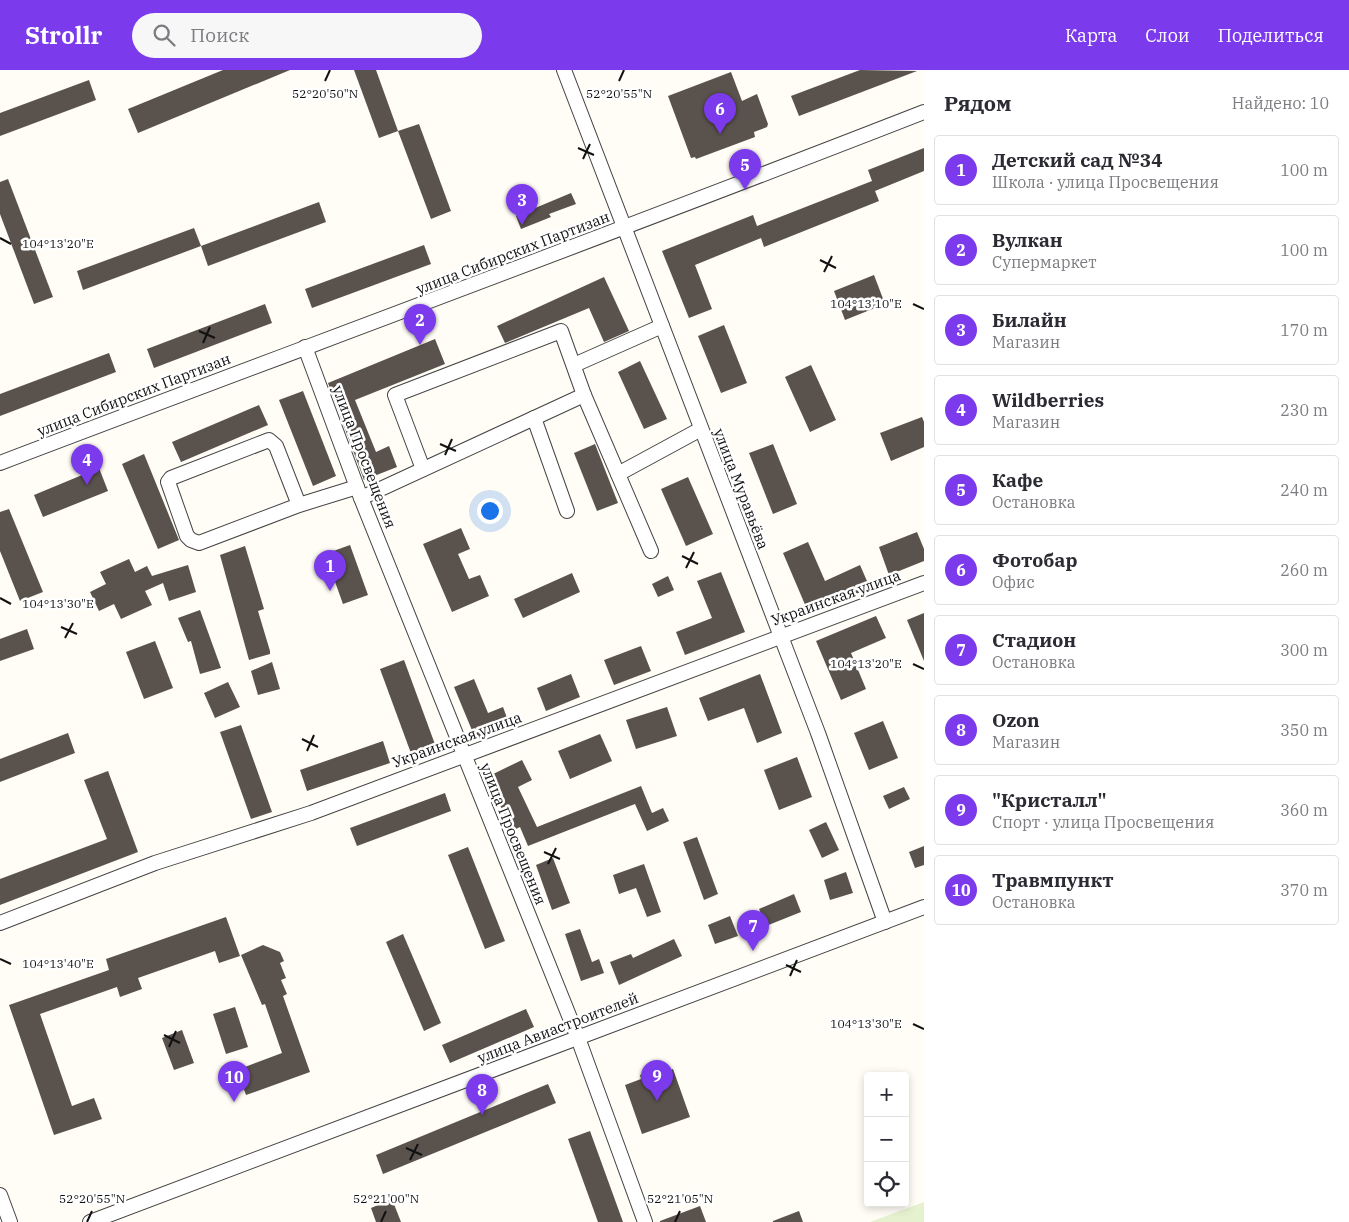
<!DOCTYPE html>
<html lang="ru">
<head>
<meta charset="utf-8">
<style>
  :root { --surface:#fff; --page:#f7f7f7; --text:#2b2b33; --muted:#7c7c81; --line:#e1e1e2; --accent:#7c3aed }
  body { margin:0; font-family:"IBM Plex Serif",serif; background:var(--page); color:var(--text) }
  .controls { position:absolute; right:15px; bottom:15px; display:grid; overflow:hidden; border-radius:5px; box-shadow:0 2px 8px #0003 }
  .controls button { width:45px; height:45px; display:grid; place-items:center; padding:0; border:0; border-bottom:1px solid var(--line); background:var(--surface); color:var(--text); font:25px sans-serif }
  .you { position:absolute; left:489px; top:440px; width:18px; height:18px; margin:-12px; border:4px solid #fff; border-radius:50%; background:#1a73e8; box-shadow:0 0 0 8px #1a73e833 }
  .badge { display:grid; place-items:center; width:32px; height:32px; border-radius:50%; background:var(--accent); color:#fff; font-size:16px; font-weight:700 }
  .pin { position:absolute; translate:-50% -41px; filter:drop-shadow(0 1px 2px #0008) }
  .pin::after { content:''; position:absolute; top:26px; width:18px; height:15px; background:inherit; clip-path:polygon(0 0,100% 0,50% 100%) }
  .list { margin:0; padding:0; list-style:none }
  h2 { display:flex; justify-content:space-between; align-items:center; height:65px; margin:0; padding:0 20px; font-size:21px }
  h2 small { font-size:16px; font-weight:400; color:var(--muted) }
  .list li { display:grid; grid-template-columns:32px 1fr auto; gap:15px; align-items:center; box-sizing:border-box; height:70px; margin:0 10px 10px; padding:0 10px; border:1px solid var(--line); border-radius:5px }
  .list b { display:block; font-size:19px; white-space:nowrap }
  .list p { margin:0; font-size:16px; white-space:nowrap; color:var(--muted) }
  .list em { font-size:16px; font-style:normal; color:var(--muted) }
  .icon { flex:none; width:28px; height:28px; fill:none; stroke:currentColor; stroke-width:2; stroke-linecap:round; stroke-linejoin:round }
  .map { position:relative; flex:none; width:924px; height:1152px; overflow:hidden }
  header { display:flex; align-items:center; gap:30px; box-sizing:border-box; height:70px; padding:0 25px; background:var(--accent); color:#fff }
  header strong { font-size:24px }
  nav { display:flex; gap:28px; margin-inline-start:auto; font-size:18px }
  .search { width:350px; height:45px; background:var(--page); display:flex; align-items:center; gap:12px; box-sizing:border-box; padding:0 18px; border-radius:28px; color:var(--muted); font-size:19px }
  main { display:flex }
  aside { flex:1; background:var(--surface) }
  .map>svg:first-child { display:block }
  .pitch { fill:#e6f2cf }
  .building { fill:#5a524d }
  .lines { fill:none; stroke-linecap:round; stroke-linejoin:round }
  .minor-casing { stroke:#444; stroke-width:16 }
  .minor { stroke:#fff; stroke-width:14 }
  .ticks { fill:none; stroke:#111; stroke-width:2 }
  .labels { text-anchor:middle; stroke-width:5; stroke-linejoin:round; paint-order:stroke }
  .street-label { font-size:15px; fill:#111; stroke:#fff }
  .ticks-label { font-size:12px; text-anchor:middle; fill:#111; stroke:#fff; stroke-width:5; stroke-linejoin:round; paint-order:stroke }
</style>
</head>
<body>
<header>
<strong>Strollr</strong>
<div class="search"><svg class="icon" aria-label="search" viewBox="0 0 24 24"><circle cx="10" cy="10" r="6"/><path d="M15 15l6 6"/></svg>Поиск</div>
<nav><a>Карта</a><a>Слои</a><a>Поделиться</a></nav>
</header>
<main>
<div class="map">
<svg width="924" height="1152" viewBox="0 0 924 1152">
  <rect width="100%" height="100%" fill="#fffdf5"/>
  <path class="pitch" d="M924,1132V1152H870Z"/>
  <g class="building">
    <path d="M223,0H290L138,63L128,39Z"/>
    <path d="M354,0H376L398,61L379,68Z"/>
    <path d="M860,0L917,1L799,46L791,26Z"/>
    <path d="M731,2L742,31L757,24L768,54L767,57L754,62L755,67L696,89L695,87L691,88L668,26Z"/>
    <path d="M89,10L96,30L0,66V43Z"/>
    <path d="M419,54L451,141L431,149L398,61Z"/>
    <path d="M924,78V101L875,121L879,131L764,177L761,168L695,195L712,239L689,248L662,181L753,145L757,156L872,111L868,100Z"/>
    <path d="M8,109L53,227L34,234L0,144V112Z"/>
    <path d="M571,123L576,134L549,144L551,147L521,159L516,146Z"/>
    <path d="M319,132L326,152L208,196L201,176Z"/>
    <path d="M194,158L201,176L83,220L77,201Z"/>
    <path d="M424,175L431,194L312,238L305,219Z"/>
    <path d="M874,205L885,234L845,250L834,221Z"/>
    <path d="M604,207L629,261L604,272L589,238L505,273L497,256Z"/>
    <path d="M265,234L272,253L154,298L147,279Z"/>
    <path d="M724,255L747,313L721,323L698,266Z"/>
    <path d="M435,269L445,294L355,330L376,382L389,376L397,397L364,410L328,313Z"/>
    <path d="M109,283L116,302L0,346V324Z"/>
    <path d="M640,291L667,349L644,359L618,302Z"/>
    <path d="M811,295L836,350L810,362L785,307Z"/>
    <path d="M303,321L336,406L313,416L279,330Z"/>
    <path d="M259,335L268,355L181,392L172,372Z"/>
    <path d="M922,347L924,352V377L891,391L880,363Z"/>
    <path d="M595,374L618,433L597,441L574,383Z"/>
    <path d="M773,374L797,434L773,444L749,383Z"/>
    <path d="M144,384L179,470L158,479L122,394Z"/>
    <path d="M99,398L108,421L43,447L34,425Z"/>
    <path d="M688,407L713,464L686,476L661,419Z"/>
    <path d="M9,439L43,522L20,531L0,481V442Z"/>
    <path d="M461,458L470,479L458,484L469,509L480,505L489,526L452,542L423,474Z"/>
    <path d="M917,462L924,479V491L889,505L879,477Z"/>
    <path d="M808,472L825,511L860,495L870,518L809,544L783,483Z"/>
    <path d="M350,475L368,525L343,534L325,484Z"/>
    <path d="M245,476L264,539L258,541L270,581V584L249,590L220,485Z"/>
    <path d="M129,489L135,502L147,496L152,506L188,495L196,522L169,531L163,513L145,521L152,535L121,549L114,534L99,541L90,522L106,514L100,502Z"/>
    <path d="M721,502L745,562L685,585L676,562L712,548L697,511Z"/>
    <path d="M572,503L580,522L523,548L514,529Z"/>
    <path d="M668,506L674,520L658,527L652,514Z"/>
    <path d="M200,540L221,598L200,604L191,571L188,572L178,548Z"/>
    <path d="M924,543V591L907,550Z"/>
    <path d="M876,546L886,568L851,583L866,619L841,630L816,571Z"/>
    <path d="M27,559L34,579L0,591V569Z"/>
    <path d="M155,571L173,618L144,629L126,582Z"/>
    <path d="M641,576L651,601L614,615L604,590Z"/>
    <path d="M404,590L436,677L412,686L380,599Z"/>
    <path d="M272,592L280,619L258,625L251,601Z"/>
    <path d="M571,604L580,627L546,641L537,618Z"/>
    <path d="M760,604L782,663L757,673L744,638L708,651L699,628Z"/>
    <path d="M474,609L488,643L503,637L510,656L476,670L454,617Z"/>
    <path d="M228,612L240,637L215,648L204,623Z"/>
    <path d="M667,637L677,666L636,679L626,650Z"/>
    <path d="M883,651L898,688L869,700L854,663Z"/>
    <path d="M241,655L272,742L251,749L220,662Z"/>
    <path d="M68,663L75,683L0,712V689Z"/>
    <path d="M600,664L612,691L570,709L558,681Z"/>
    <path d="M383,671L390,693L307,721L300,700Z"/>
    <path d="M797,687L812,727L779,740L764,700Z"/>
    <path d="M522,690L532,710L518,717L537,757L641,716L652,743L663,738L669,751L647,761L635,734L528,776L520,757L512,761L487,707Z"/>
    <path d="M108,701L138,782L0,835V809L107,769L84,710Z"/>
    <path d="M904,717L910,729L889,739L883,726Z"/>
    <path d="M445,723L451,741L357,776L350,758Z"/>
    <path d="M826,752L839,780L822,788L809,760Z"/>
    <path d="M697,767L718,824L704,830L683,772Z"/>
    <path d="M924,776V795L915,798L909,782Z"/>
    <path d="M468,777L505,871L485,879L448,785Z"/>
    <path d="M553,788L570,833L552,840L536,795Z"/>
    <path d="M644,794L661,842L647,847L636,818L619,824L613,805Z"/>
    <path d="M846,802L853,823L830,830L824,810Z"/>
    <path d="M794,824L801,842L766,856L759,839Z"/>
    <path d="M730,846L738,866L715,874L708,855Z"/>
    <path d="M226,847L240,886L219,893L215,881L138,908L142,919L120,927L117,917L40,944L72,1036L94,1028L102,1049L54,1065L9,935L109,900L106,889Z"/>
    <path d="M580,859L592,892L599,889L604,903L581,911L565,864Z"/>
    <path d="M403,864L441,953L424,961L386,872Z"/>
    <path d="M674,869L682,886L619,915L610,892L631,884L633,888Z"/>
    <path d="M263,875L280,882L284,891L280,893L286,908L281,910L287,924L283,926L310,1002L246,1025L237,1000L282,983L265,934L262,935L241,885Z"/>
    <path d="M235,937L248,977L226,984L213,944Z"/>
    <path d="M526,939L534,957L450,993L442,975Z"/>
    <path d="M182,960L194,993L174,1000L162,968Z"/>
    <path d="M655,999L657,1005L673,999L690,1047L642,1064L625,1015L641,1009L640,1005Z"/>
    <path d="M548,1014L556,1033L383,1104L376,1085Z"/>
    <path d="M590,1061L623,1152H598L568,1069Z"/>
    <path d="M392,1129L401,1152H376L371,1138Z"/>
    <path d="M700,1136L706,1152H660V1151Z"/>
    <path d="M799,1141L803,1152H773V1151Z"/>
  </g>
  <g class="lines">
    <defs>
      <g id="minor">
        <path d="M564,0L818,663L885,852"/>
        <path d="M305,277L361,428L578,968L645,1152"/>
        <path d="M574,295L662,256"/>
        <path d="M534,348L567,441"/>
        <path d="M0,393C308,276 617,162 924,42"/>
        <path d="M423,399L395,325L561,261L584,325L651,481"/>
        <path d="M618,404L701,359"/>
        <path d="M361,428L584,325"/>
        <path d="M299,435L276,376L269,370L171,408L168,412L187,466L191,470L199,473L299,435L357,417"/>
        <path d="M0,853L155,793L311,743L924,513"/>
        <path d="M0,1125L10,1152"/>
        <path d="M90,1152L924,837"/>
      </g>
    </defs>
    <use href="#minor" class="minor-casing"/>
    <use href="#minor" class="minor"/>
  </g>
  <path class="ticks" d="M325,11L330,0M619,11L624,0M578,78L594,85M583,89L590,74M0,168L11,174M820,190L836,198M824,202L832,186M913,234L924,239M199,261L215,268M203,273L210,257M440,374L456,381M445,385L452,369M682,486L698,494M686,498L694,482M0,528L11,534M61,557L77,564M65,568L73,553M913,594L924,599M302,669L318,677M307,681L314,665M544,782L560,789M548,794L556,778M0,889L11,894M786,895L801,902M790,906L797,890M913,954L924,959M164,965L180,973M169,977L176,961M406,1078L422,1085M410,1090L418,1074M87,1152L92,1141M381,1152L386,1141M675,1152L680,1141"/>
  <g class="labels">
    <g class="street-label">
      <text transform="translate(513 183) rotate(-21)" y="5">улица Сибирских Партизан</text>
      <text transform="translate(134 325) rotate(-21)" y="5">улица Сибирских Партизан</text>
      <text transform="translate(364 387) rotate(69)" y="5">улица Просвещения</text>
      <text transform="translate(741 419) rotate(69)" y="5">улица Муравьёва</text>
      <text transform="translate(836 528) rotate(-20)" y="5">Украинская улица</text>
      <text transform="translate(457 670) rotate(-20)" y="5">Украинская улица</text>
      <text transform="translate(513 764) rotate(68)" y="5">улица Просвещения</text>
      <text transform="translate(558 958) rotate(-21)" y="5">улица Авиастроителей</text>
    </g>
  </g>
  <g class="ticks-label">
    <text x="325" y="28">52°20'50"N</text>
    <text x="619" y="28">52°20'55"N</text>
    <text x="58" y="178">104°13'20"E</text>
    <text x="866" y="238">104°13'10"E</text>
    <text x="58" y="538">104°13'30"E</text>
    <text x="866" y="598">104°13'20"E</text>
    <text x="58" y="898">104°13'40"E</text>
    <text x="866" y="958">104°13'30"E</text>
    <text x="92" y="1133">52°20'55"N</text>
    <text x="386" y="1133">52°21'00"N</text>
    <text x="680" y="1133">52°21'05"N</text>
  </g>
</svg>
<div class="controls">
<button>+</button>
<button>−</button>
<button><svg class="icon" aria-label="locate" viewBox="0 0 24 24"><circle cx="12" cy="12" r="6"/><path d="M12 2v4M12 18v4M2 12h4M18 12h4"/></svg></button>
</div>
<div class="you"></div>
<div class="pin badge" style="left:330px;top:521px">1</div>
<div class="pin badge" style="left:420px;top:275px">2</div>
<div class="pin badge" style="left:522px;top:155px">3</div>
<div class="pin badge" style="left:87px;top:415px">4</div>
<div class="pin badge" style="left:745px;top:120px">5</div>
<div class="pin badge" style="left:720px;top:64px">6</div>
<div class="pin badge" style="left:753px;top:881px">7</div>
<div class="pin badge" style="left:482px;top:1045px">8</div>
<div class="pin badge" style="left:657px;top:1031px">9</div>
<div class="pin badge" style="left:234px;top:1032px">10</div>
</div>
<aside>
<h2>Рядом<small>Найдено: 10</small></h2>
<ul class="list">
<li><span class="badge">1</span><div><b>Детский сад №34</b><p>Школа · улица Просвещения</p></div><em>100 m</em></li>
<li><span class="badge">2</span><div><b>Вулкан</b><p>Супермаркет</p></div><em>100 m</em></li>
<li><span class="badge">3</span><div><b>Билайн</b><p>Магазин</p></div><em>170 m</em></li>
<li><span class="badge">4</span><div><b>Wildberries</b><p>Магазин</p></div><em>230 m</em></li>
<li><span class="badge">5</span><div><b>Кафе</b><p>Остановка</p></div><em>240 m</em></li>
<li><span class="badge">6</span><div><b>Фотобар</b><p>Офис</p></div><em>260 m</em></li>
<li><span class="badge">7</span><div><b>Стадион</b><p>Остановка</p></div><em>300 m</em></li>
<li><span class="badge">8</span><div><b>Ozon</b><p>Магазин</p></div><em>350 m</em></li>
<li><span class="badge">9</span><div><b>&quot;Кристалл&quot;</b><p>Спорт · улица Просвещения</p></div><em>360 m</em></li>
<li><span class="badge">10</span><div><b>Травмпункт</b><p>Остановка</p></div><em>370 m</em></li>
</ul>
</aside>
</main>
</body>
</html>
